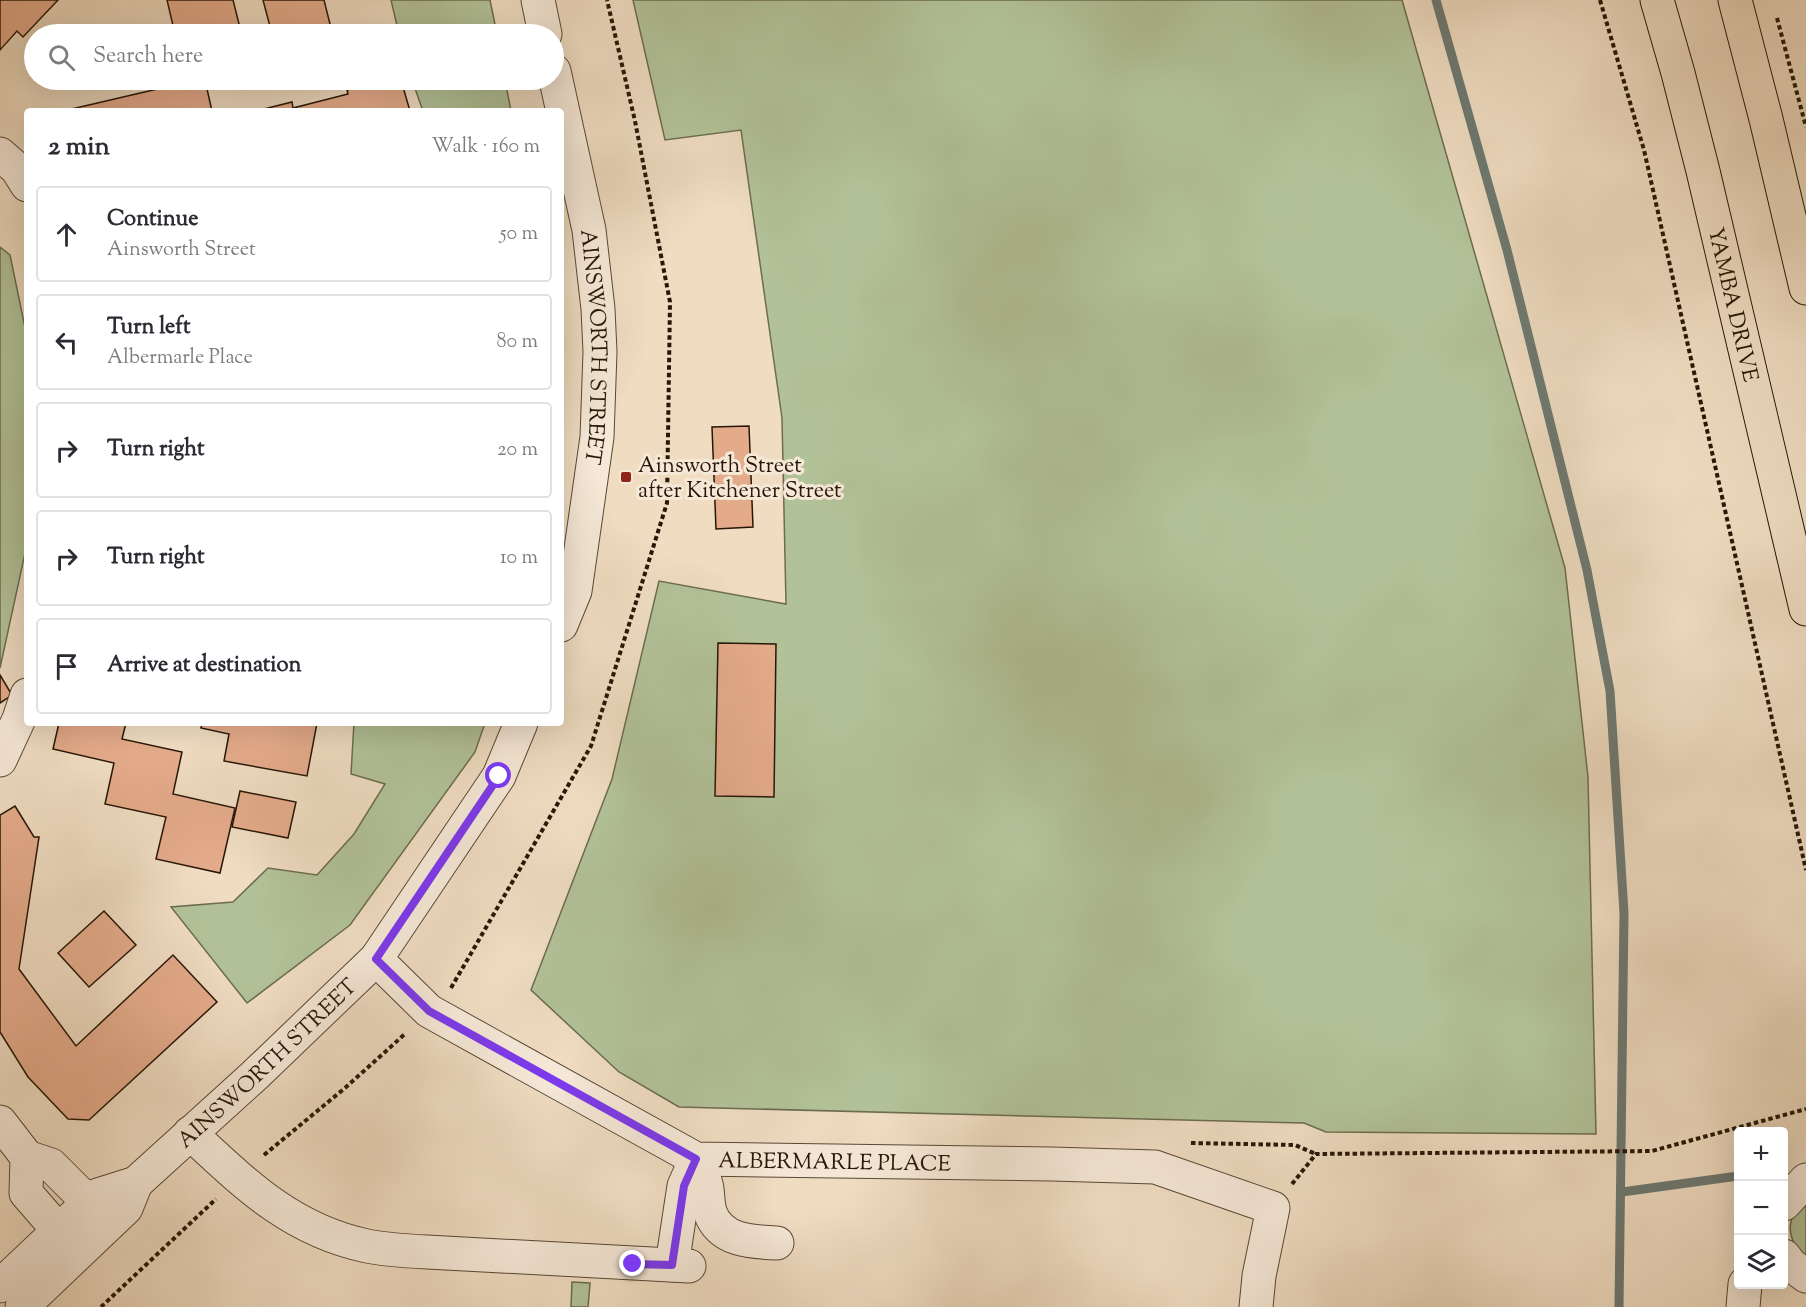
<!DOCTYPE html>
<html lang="en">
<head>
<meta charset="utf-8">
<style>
  :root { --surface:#fff; --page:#f2f2f3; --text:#2b2b33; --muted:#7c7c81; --line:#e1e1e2 }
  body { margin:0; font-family:"Sorts Mill Goudy",serif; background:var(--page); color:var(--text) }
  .controls { position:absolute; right:18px; bottom:18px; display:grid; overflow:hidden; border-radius:6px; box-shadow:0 6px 24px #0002 }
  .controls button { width:54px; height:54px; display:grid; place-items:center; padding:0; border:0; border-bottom:2px solid var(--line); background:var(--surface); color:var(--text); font:30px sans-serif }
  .stop { position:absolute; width:18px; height:18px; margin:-14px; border:4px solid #7c3aed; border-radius:50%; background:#fff }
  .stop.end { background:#7c3aed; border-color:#fff; box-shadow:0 2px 6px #0008 }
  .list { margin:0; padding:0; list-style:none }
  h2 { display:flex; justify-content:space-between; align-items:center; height:78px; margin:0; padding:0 24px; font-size:26px }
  h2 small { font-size:20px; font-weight:400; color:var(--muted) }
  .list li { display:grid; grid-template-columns:39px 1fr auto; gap:18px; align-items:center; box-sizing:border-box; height:96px; margin:0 12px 12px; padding:0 12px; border:2px solid var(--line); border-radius:6px }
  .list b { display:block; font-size:22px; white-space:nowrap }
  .list p { margin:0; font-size:20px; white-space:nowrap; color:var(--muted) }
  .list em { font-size:20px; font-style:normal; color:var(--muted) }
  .icon { flex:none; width:33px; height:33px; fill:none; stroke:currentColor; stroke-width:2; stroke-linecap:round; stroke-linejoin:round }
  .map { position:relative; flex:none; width:1806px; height:1307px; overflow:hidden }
  .search { position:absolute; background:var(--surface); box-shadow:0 6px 24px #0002; left:24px; top:24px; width:540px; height:66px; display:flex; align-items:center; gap:15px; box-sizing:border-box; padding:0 21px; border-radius:33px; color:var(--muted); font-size:22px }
  .panel { position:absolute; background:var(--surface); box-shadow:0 6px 24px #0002; left:24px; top:108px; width:540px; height:618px; border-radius:6px }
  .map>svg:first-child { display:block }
  .green { fill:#b2c298; stroke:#6c6c50; stroke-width:1.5 }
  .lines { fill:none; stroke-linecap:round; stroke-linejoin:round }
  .stream { stroke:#6d7972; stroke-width:9 }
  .building { fill:#e4ab8b; stroke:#271707; stroke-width:1.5 }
  .minor-casing { stroke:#594836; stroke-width:35 }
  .major-casing { stroke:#271707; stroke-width:35 }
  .path { stroke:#271707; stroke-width:4; stroke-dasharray:4.5 3; stroke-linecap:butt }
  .minor { stroke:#f5e8d7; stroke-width:33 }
  .major { stroke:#efdcc1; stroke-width:33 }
  .route { stroke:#7c3aed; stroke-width:8 }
  .poi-dot { fill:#8f2418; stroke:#f5e8d7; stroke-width:2 }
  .labels { text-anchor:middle; stroke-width:6; stroke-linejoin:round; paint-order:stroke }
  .street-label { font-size:22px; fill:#271707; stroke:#f5e8d7 }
  .poi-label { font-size:22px; fill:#271707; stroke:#f5e8d7; text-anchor:start }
</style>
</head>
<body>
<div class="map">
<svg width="1806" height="1307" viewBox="0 0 1806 1307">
  <rect width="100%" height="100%" fill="#efdcc1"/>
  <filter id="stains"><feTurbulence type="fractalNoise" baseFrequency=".00333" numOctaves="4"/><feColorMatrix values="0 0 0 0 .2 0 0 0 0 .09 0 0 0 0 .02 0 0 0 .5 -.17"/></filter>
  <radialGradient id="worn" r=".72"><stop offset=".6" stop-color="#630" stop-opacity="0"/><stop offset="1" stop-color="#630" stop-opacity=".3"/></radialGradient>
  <g class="green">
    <path d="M391,0H490L497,34H399Z"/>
    <path d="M633,0H1402L1565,568L1588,777L1596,1134L1326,1132L1304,1123L679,1107L619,1072L531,990L612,779L659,581L786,604L782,418L741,130L665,140Z"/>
    <path d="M412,80H505L511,111H423Z"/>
    <path d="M0,247L10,255L27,337V544L0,668Z"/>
    <path d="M354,723H485L475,752L350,925L247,1003L171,907L233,902L268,868L317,875L354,834L385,784L351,774Z"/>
    <path d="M1806,1193V1264C1786,1233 1784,1225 1806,1193Z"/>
    <path d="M572,1282L590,1283L588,1307H571Z"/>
  </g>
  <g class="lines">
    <g class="stream">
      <path d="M1436,0L1507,250L1587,570L1610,691L1624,913L1619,1307"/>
      <path d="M1622,1192L1738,1176"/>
    </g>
  </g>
  <g class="building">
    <path d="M0,0H58L23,37L17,31L0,50Z"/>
    <path d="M167,0H233L241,32L230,34H175Z"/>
    <path d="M263,0H324L331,28L304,34H272Z"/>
    <path d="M196,80H205L212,111H63Z"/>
    <path d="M387,80H401L410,111H256L292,102L293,108L348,94L347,90Z"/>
    <path d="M749,426L753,527L716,529L712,427Z"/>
    <path d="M718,643L776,644L774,797L715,796Z"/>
    <path d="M0,675L12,695L0,703Z"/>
    <path d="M59,723H126L122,739L182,752L173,794L235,808L220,873L156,859L166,817L105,804L114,763L53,749Z"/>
    <path d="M202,723H317L307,776L224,761L229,734L201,728Z"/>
    <path d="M240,791L296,802L288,838L232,827Z"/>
    <path d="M15,806L34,837H39L19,969L76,1046L173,955L217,1002L89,1120L68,1119L28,1077L0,1032V815Z"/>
    <path d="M104,911L136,945L89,987L58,953Z"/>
  </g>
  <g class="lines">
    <defs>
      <g id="minor">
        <path d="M538,0L545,34"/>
        <path id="s1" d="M554,71L589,230L598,309L600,352L597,437L575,591L561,625"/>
        <path d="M0,154L17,169L27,185"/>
        <path d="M0,760L19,719L27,695"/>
        <path id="s2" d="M376,959L429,1011L696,1159L1052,1164L1155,1167L1273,1208L1259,1276L1256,1307"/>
        <path d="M0,1122L27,1157L51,1165L104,1218"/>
        <path d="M190,1133C245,1184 291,1230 367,1246C387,1250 407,1251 427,1252L689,1266"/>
        <path d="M27,1157L26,1193L72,1246"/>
        <path d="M696,1159C700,1169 706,1179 707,1189C708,1197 708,1205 710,1212C720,1241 751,1242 777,1243"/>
        <path d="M1784,1204L1806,1180"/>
        <path d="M1784,1256L1790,1264L1806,1276"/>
        <path d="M672,1265L684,1186L696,1159"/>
        <path id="s3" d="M0,1286L89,1202L98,1195L136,1183L254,1076L376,959L499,776L521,723"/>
        <path d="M22,1307L126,1208L136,1183"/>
        <path d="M1743,1307L1745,1284"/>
      </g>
      <g id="major">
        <path id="s4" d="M1657,0L1678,73L1703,171L1806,609"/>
        <path d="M1735,0L1766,119L1806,288"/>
      </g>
    </defs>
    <use href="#minor" class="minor-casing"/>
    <use href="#major" class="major-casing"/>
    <g class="path">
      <path d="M1600,0L1644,150L1806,870"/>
      <path d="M1777,18L1806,127"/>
      <path d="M451,988L591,746L667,503L670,302L635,121L607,0"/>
      <path d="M1191,1143L1295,1145L1316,1154"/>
      <path d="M264,1155L345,1088L406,1033"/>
      <path d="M1292,1184L1316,1154L1652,1151L1806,1109"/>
      <path d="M101,1307L216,1199"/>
    </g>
    <use href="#minor" class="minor"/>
    <use href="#major" class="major"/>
  </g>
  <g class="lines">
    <path class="route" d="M499,776L376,959L429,1011L696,1159L684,1186L672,1265L633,1264"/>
  </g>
  <rect class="poi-dot" x="620" y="471" width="12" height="12" rx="3"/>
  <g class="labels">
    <g class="street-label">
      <text dy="8" stroke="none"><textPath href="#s4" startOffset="314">YAMBA DRIVE</textPath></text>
      <text dy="8" stroke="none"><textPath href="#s1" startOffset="280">AINSWORTH STREET</textPath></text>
      <text dy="8" stroke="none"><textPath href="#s3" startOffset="351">AINSWORTH STREET</textPath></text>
      <text dy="8" stroke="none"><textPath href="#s2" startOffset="518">ALBERMARLE PLACE</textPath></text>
    </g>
    <g class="poi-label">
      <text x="638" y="472">Ainsworth Street<tspan x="638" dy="25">after Kitchener Street</tspan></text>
    </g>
  </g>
  <rect width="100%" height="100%" filter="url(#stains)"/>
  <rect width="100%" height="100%" fill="url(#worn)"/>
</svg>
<div class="controls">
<button>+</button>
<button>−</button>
<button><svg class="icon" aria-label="layers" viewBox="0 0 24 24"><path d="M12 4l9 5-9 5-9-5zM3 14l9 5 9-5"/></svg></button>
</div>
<div class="stop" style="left:499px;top:776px"></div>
<div class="stop end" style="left:633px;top:1264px"></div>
<div class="search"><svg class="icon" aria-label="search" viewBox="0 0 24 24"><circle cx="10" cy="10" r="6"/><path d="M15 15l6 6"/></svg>Search here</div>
<section class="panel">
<h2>2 min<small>Walk · 160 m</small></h2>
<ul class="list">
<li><svg class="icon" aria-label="ahead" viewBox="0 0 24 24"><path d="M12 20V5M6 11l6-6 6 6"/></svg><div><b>Continue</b><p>Ainsworth Street</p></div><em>50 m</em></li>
<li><svg class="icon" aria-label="left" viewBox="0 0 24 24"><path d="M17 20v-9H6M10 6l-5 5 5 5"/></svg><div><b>Turn left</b><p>Albermarle Place</p></div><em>80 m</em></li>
<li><svg class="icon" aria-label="right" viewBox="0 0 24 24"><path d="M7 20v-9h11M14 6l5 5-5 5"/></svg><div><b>Turn right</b></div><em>20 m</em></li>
<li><svg class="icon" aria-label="right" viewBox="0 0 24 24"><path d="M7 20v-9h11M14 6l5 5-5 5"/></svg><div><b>Turn right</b></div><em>10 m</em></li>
<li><svg class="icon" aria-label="arrive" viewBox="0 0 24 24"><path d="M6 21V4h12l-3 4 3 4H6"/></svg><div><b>Arrive at destination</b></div></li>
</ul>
</section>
</div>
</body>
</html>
